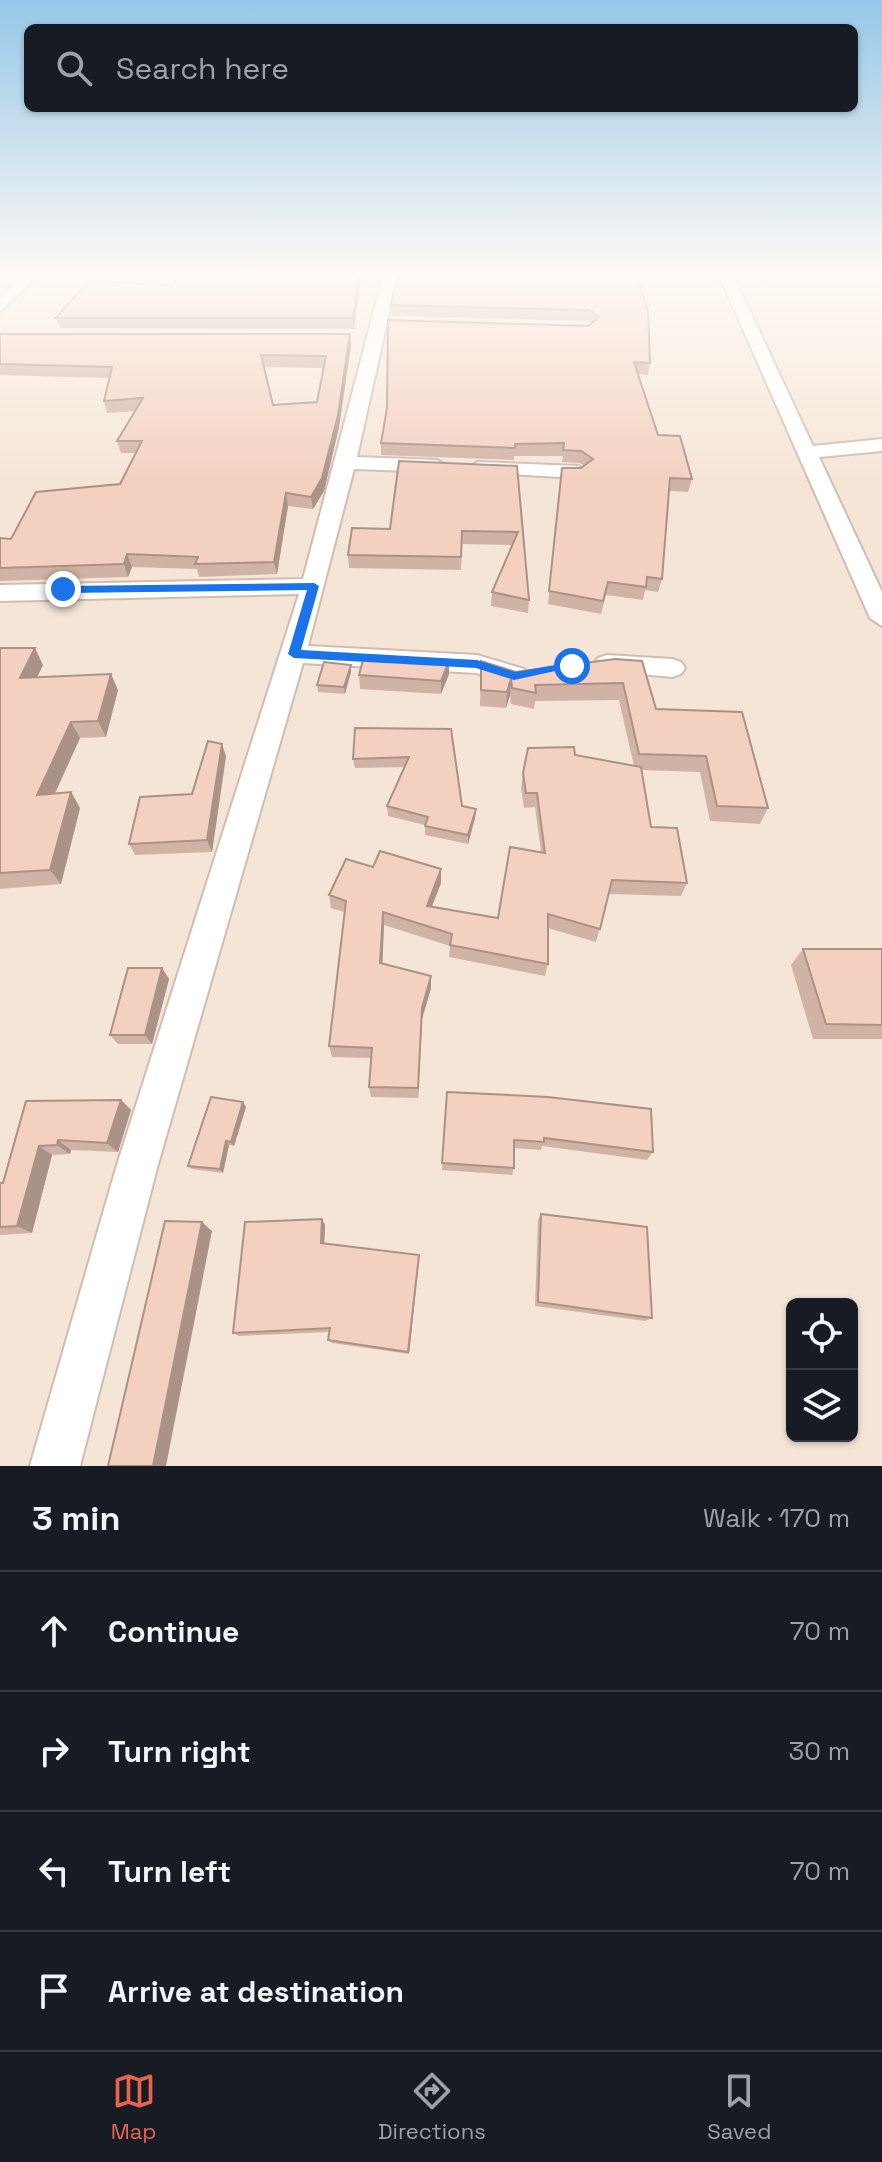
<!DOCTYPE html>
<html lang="en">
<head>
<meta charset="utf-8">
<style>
  :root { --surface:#171b24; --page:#20242c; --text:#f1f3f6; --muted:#9ea1a6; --line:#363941; --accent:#e7634d }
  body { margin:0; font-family:"Space Grotesk",sans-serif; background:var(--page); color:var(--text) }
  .controls { position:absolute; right:24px; bottom:24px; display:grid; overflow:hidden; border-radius:12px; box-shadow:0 2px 6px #0004 }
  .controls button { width:72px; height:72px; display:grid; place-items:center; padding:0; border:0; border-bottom:2px solid var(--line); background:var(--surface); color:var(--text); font:40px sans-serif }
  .stop { position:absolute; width:24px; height:24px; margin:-18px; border:6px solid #1a73e8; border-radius:50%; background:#fff }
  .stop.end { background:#1a73e8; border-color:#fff; box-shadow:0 2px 8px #0008 }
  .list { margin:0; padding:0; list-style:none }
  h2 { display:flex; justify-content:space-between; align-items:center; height:104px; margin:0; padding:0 32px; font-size:34px }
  h2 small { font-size:26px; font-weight:400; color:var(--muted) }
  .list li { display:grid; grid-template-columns:52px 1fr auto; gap:24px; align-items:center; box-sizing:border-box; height:120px; padding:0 32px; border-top:2px solid var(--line) }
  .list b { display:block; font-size:30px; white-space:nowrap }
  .list em { font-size:26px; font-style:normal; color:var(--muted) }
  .icon { flex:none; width:44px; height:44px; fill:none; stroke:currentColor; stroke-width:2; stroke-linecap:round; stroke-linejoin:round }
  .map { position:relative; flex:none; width:882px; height:1466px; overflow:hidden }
  .search { position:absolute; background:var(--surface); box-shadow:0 2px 6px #0004; left:24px; right:24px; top:24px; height:88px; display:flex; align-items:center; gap:20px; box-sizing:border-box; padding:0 28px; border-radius:12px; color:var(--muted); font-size:30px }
  .sheet { height:584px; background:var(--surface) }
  nav { display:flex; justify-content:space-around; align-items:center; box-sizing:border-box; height:112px; border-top:2px solid var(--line); background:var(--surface); font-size:22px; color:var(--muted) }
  nav a { display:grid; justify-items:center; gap:4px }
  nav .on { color:var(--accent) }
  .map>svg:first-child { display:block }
  .residential { fill:#f5e5d7; fill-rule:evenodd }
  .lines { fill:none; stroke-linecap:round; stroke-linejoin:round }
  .minor-casing { stroke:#d2bcb0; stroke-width:4 }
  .minor { fill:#fff; fill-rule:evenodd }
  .wall { fill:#d1b3a5; fill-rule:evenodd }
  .shaded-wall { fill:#aa9286 }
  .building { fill:#f3d0c0; stroke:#aa9286; stroke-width:2; fill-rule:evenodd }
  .route { fill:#1a73e8 }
</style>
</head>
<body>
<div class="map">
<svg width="882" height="1466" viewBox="0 0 882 1466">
  <rect width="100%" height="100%" fill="#fdf3e9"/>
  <path class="residential" d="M0,277H882V1466H0ZM792,1304H852V1436H792Z"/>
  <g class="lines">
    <defs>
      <g id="minor">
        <path d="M22,277H37L0,311V298Z"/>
        <path d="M383,277H397L357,457L437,460L447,466L437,472L354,469L308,646L477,655L524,669L528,676L524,683L515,685L476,673L303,663L157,1168L80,1466H30L116,1168L299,594L0,601V585L303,579Z"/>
        <path d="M720,277H734L813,446L882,439V451L819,457L882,592V626L870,618Z"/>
        <path d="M478,462L578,466L588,472L578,478L471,472L468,468Z"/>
        <path d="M607,655L672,659L681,662L685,668L681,674L672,677L598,670L594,664L598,658Z"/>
      </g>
    </defs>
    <use href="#minor" class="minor-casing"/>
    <use href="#minor" class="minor"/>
  </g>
  <g class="wall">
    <path d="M361,277L354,329L60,328L56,318L173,285Z"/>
    <path d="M637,277L650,363L648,375L638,374L658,435L692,479L688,492L669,491L662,579L658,592L645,590L643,600L606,595L601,614L548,604L562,468H581L584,466L580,463L562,462L563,456H514V460L381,455V443L591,324L587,321L392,316L391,305Z"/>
    <path d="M0,334L351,345L339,427L324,491L313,509L288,506L277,574L199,577L197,569L132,567L128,577L0,581V538L11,539L120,484L136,453H121L117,441L136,411L107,413L104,401L109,378L0,375ZM263,367L324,368L317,402L273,405Z"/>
    <path d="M517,466L529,600L528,613L491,606L492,592L512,545L462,544L461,570L349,568L348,555L390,529Z"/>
    <path d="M0,648L43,665L37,677L118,690L106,737L80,738L55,794L71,792L80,808L61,884L0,889Z"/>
    <path d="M615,659L656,709L768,808L760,824L710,821L700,772L642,770L651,827L687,883L681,896L609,894L596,942L548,928V964L545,976L449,957L450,946L384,925L382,964L431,976V988L422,1019L418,1098L371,1097L369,1087L371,1058L332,1057L329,1046L344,912L331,908L329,895L373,867L441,869V883L432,906L498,918L541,852L535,807L524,808L521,788L523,773L575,755L634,766L619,700L535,701L534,709L511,704L510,695L506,708L480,706L481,661L516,672Z"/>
    <path d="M449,661V674L441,694L360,689L359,675Z"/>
    <path d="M351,672L345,694L318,692L317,685Z"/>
    <path d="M451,729L462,806L476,809L475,818L468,844L425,835V825L388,816L387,806L405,767L355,768L353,759Z"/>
    <path d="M226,756L212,852L135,855L129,844L192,794Z"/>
    <path d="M803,949H882V1039H813L791,965Z"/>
    <path d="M162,968L169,979L152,1044H118L110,1035Z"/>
    <path d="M447,1092L653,1152L647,1160L542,1146L541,1150L514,1148V1168L512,1175L442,1170Z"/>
    <path d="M121,1100L131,1110L118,1152L71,1150L70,1154L52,1155L32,1233L0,1235V1183H3L26,1101Z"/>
    <path d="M246,1107L234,1146L229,1145L223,1173L192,1169L188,1166Z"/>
    <path d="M541,1214L652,1318L645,1321L535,1306L538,1220Z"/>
    <path d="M322,1219L325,1225L324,1244L419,1255V1260L409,1354L332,1343L328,1340L330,1332L239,1336L233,1333Z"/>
  </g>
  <g class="shaded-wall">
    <path d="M359,277H361L354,329L353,318Z"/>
    <path d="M350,334L351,345L339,427L324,491L313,509L311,497Z"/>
    <path d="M286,493L288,506L277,574L274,562Z"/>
    <path d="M127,554L132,567L128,577L124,564Z"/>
    <path d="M35,648L43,665L29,694L20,678Z"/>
    <path d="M449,661V674L441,694V681Z"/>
    <path d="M351,665V672L345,694L344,687Z"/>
    <path d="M111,674L118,690L106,737L98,721Z"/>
    <path d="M511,679L510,695L506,708L507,692Z"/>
    <path d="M71,722L80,738L47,810L37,795Z"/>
    <path d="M222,744L226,756L212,852L207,840Z"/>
    <path d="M71,792L80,808L61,884L50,870Z"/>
    <path d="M476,809L475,818L468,844V835Z"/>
    <path d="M441,869V883L427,919V906Z"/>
    <path d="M383,912L384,925L382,975L380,963Z"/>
    <path d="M162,968L169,979L152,1044L145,1035Z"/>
    <path d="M431,976V988L422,1019L418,1098V1088L422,1008Z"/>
    <path d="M121,1100L131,1110L118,1152L107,1143Z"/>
    <path d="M243,1102L246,1107L234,1146L231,1142Z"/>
    <path d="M58,1140L71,1150L70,1154L57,1145Z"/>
    <path d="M226,1141L229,1145L223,1173L220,1169Z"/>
    <path d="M39,1146L52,1155L32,1233L17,1226Z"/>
    <path d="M322,1219L325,1225L324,1249L321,1243Z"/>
    <path d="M202,1222L212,1231L166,1466H153Z"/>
    <path d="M419,1255V1260L409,1354L408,1352Z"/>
  </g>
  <g class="building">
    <path d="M179,277H359L353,318H56L88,281L173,285Z"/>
    <path d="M397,277H637L648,311L650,363L634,362L658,435L680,436L692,479L670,478L662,579L647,577L646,587L608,582L603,601L549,591L562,468H581L593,459L581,451L563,450L564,443L515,444V448L381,443L387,408L388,320L588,326L599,317L589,310L391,305Z"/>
    <path d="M0,334H350L338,415L322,478L311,497L286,493L274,562L195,564L198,557L127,554L124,564L0,568V538L11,539L36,492L120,484L142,441H117L143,398L104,401L112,367L0,364ZM261,355L326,356L317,402L273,405Z"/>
    <path d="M399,461L517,466L529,600L492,592L518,532L462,531L461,557L348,555L352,528L390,529Z"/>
    <path d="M0,648H35L20,678L111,674L98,721L71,722L37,795L71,792L50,870L0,873Z"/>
    <path d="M364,656L449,661L441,681L359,675Z"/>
    <path d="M615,659L642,661L656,709L742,712L768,808L717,806L706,756L639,754L623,683L535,685L536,693L512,688L511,679L507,692L481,690V661L516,672Z"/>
    <path d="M324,662L351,665L344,687L317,685Z"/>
    <path d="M355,728L451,729L462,806L476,809L468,835L425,826L428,817L387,806L409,757L353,759Z"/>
    <path d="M208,741L222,744L207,840L129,844L140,797L192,794Z"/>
    <path d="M574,747L575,755L641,767L651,827L677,828L687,883L612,880L600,929L548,914V964L450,945L452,934L383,912L380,963L431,976L422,1008L418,1088L369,1087L372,1048L329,1046L346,901L329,895L346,859L373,867L380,851L441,869L427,906L498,918L510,847L545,853L537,793H526L523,773L528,748Z"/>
    <path d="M803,949H882V1025L826,1024Z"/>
    <path d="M128,968H162L145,1035H110Z"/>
    <path d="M447,1092L548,1097L651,1109L653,1152L544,1138V1142L514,1140V1168L442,1163Z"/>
    <path d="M211,1097L243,1102L231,1142L226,1141L220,1169L188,1166Z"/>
    <path d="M121,1100L107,1143L58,1140L57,1145L39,1146L17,1226L0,1227V1183H3L26,1101Z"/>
    <path d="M541,1214L647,1227L652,1318L538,1302Z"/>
    <path d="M322,1219L321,1243L419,1255L408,1352L328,1340L330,1328L233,1333L245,1222Z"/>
    <path d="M165,1221L202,1222L153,1466H108Z"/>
  </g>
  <linearGradient id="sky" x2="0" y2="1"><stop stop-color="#96c7e8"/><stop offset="0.57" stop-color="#fefaf5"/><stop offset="1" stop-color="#fefaf5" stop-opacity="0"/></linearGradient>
  <rect width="882" height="482" fill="url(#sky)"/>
  <path class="route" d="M314,583L319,586L301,650L477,660L515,672L572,662L578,666L514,680L476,668L294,658L288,654L307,590L63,593L58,589L63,586Z"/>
</svg>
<div class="controls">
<button><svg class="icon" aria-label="locate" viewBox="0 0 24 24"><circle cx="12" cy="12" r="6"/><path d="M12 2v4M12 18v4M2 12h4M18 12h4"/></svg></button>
<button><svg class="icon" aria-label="layers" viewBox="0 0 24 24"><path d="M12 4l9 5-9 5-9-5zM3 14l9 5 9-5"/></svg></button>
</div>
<div class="stop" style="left:572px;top:666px"></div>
<div class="stop end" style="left:63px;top:589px"></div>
<div class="search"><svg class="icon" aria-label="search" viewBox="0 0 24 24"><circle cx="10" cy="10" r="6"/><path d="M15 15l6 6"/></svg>Search here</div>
</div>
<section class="sheet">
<h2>3 min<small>Walk · 170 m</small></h2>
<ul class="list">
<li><svg class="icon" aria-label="ahead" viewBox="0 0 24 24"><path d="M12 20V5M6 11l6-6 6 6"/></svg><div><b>Continue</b></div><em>70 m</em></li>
<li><svg class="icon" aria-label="right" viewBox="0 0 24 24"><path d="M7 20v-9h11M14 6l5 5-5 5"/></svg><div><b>Turn right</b></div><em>30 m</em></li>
<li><svg class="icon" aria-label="left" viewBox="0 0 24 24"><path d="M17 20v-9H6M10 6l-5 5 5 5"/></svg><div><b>Turn left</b></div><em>70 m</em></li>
<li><svg class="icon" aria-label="arrive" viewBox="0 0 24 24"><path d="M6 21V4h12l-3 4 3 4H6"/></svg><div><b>Arrive at destination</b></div></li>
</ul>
</section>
<nav>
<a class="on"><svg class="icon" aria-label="map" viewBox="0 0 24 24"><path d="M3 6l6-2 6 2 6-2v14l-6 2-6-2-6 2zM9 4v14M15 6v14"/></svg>Map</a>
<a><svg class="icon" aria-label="directions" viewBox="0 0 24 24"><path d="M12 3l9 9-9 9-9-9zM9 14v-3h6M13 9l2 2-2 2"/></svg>Directions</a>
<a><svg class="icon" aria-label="saved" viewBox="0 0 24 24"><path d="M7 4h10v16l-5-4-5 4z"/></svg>Saved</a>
</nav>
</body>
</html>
